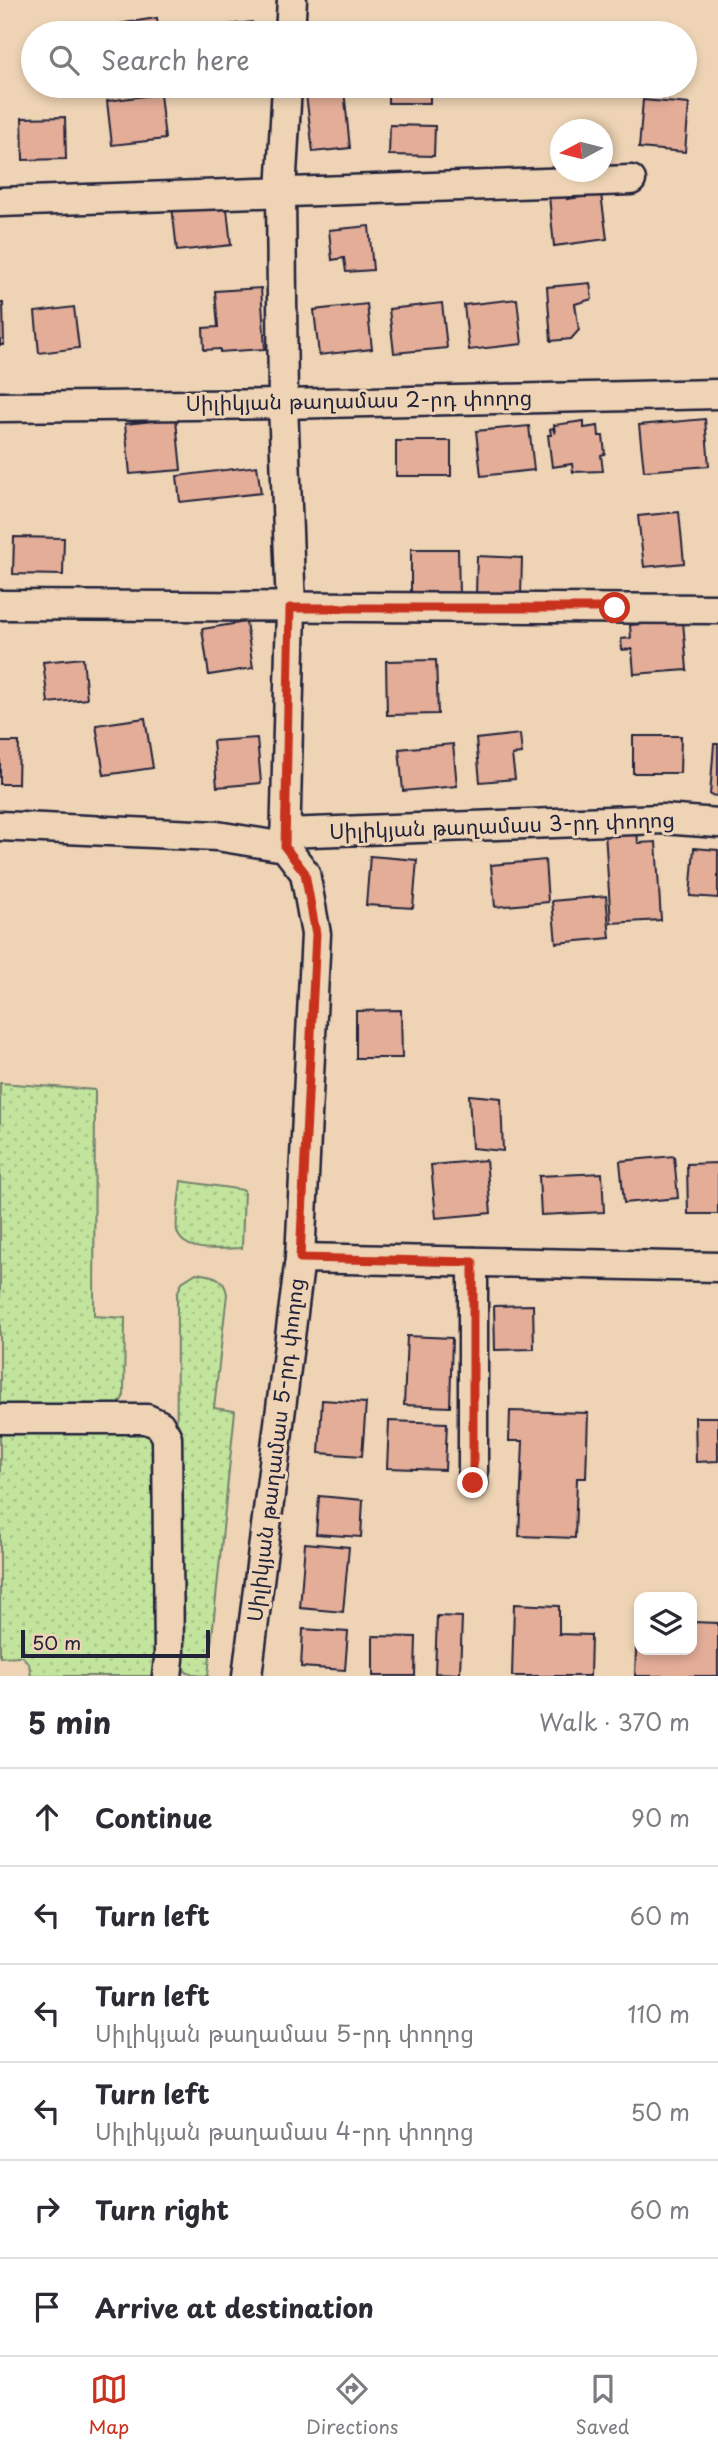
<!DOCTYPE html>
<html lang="en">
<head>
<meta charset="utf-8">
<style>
  :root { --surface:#fff; --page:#f7f7f7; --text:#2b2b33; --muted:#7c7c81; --line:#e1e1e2; --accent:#c8321e }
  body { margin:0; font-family:"Playpen Sans","Noto Sans Armenian",sans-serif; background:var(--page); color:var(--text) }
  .controls { position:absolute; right:21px; bottom:21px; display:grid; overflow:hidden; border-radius:14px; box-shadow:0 4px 10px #0003 }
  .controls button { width:63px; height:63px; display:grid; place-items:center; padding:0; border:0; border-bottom:2px solid var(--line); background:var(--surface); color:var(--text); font:35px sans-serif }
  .compass { position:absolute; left:550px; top:119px; width:63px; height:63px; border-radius:50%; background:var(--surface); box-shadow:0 4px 10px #0003; rotate:263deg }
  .scale { position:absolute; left:21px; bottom:18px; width:189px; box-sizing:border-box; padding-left:7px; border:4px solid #22223b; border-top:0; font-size:19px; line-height:24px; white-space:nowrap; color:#22223b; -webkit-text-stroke:5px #eed4b5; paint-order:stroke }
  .stop { position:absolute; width:21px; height:21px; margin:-16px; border:5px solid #c8321e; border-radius:50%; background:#fff }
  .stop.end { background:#c8321e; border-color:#fff; box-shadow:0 2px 7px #0008 }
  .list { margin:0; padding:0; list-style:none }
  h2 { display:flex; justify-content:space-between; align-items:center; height:91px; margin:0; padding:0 28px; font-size:30px }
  h2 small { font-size:23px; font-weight:400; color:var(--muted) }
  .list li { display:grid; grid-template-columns:46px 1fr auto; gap:21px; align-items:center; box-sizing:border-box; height:98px; padding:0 28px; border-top:2px solid var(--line) }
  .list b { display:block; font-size:26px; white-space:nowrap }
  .list p { margin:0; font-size:23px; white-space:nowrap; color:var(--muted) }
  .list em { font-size:23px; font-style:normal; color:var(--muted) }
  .icon { flex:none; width:38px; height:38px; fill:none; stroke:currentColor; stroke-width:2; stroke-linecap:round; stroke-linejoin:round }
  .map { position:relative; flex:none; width:718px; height:1676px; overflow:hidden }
  .search { position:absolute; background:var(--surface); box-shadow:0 4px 10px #0003; left:21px; right:21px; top:21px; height:77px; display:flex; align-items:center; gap:18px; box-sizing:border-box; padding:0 24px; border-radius:38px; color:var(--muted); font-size:26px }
  .sheet { height:679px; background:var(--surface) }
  nav { display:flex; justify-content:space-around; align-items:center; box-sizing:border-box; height:98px; border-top:2px solid var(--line); background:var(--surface); font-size:19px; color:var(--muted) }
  nav a { display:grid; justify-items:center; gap:4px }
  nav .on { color:var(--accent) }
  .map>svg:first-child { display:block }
  .green { fill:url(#green-dots); stroke:#72836c; stroke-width:2 }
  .building { fill:#e3ad98; stroke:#22223b; stroke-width:2 }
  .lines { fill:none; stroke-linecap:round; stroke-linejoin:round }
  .minor-casing { stroke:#22223b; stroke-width:33 }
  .minor { stroke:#eed4b5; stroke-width:28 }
  .route { stroke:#c8321e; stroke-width:9 }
  .labels { text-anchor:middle; stroke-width:6; stroke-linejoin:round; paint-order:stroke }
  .street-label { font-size:21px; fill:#22223b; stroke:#eed4b5 }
</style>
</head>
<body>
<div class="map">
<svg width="718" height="1676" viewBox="0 0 718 1676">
  <defs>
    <pattern id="green-dots" width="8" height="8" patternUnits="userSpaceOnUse" patternTransform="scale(1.75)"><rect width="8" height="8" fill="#c2e49d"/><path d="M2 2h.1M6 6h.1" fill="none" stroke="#a6c388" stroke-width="1.8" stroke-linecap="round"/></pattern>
  </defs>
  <rect width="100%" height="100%" fill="#eed4b5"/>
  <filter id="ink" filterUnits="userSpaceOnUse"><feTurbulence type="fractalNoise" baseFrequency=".0143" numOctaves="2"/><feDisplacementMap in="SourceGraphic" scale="14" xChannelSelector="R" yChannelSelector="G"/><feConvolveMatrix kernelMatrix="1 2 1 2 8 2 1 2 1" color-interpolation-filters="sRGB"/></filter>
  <g filter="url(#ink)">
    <g class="green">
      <path d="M0,1083L95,1090L94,1316L125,1318L124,1396L119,1404L105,1408L0,1407Z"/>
      <path d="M181,1181L244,1190L242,1248C224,1248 183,1255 177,1231C175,1223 180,1192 181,1181Z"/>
      <path d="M196,1273C211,1275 224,1276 227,1294L214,1408L235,1411L208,1676C177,1676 179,1666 176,1638L177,1294L182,1282Z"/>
      <path d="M126,1426L158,1439L157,1676H31L29,1664L22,1656L0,1657V1430Z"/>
    </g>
    <g class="building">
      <path d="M157,18L159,33H111L110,25Z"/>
      <path d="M252,22L253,33H199L198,28Z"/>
      <path d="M305,86H328L329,92L344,90L350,148L313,152Z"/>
      <rect x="388" y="86" width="42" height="17"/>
      <path d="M160,94L165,139L112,145L107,101Z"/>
      <path d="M643,100L689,104L685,152L639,148Z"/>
      <path d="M65,117L66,159L23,160L22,118Z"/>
      <path d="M390,125L435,126L434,156L389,155Z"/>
      <path d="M566,193L567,199L601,194L607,239L554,246L549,196Z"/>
      <path d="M226,200L231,245L177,251L172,206Z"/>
      <path d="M369,226L373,270L346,272L344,258L332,260L329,230Z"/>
      <path d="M590,283L592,299L575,304L579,330L571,339L551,341L547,287Z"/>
      <path d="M261,288L265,349L220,352V349L204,350L203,328L218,327L215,291Z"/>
      <path d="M517,299L522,344L469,350L464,305Z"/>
      <path d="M0,303H3L4,345H0Z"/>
      <path d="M442,303L447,348L394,353L389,309Z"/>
      <path d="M367,304L372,349L319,355L314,310Z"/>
      <path d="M74,307L79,348L39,353L35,312Z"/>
      <path d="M175,410L181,470L130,474L125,424L153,421V412Z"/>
      <path d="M705,419L709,466L644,471L639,425Z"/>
      <path d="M584,421V428L598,426L599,436H603L605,454L601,455L603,471L573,472L572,464L552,467L548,435H551L550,429L553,428L555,434L554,425Z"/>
      <path d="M529,426L534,470L481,476L476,431Z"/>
      <rect x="396" y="441" width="55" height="35"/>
      <path d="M257,466L261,493L180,502L177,476Z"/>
      <path d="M679,512L684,563L644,567L638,516Z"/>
      <path d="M14,537L64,538L63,575L13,574Z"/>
      <path d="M411,549H458L459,596L411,597Z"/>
      <path d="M477,556L522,558L521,597L476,595Z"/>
      <path d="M683,621L687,670L634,674L632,649L622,650L621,639L631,638L630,625Z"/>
      <path d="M246,622L253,668L209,675L202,629Z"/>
      <path d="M83,658L87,699L48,703L43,662Z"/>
      <path d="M436,660L438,714L387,715L386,661Z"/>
      <path d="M145,718L153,768L104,775L96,725Z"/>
      <path d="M520,734L522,754L512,755L515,779L480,782L476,739Z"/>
      <path d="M633,736H681L680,773H633Z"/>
      <path d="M257,738L261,783L217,787L213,741Z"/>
      <path d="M0,742H19L18,784H0Z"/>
      <path d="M453,744L457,786L403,791L399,749Z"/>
      <path d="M714,744H718V796L710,795Z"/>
      <path d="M637,830L638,843L656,842L661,920L611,923L605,832Z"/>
      <path d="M694,848L718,850V898L690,896Z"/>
      <path d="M370,856L417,860L413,908L366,905Z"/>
      <path d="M545,860L548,902L495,907L491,865Z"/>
      <path d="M606,896L610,938L556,943L552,901Z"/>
      <path d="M401,1010L402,1058H356V1011Z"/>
      <path d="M469,1095L501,1098L503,1151L472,1148Z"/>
      <path d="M674,1156L678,1198L624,1203L620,1161Z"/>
      <path d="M486,1160L491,1213L436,1218L431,1165Z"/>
      <path d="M718,1163V1214H688L687,1164Z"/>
      <path d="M602,1173L604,1212L541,1215L539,1176Z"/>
      <path d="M533,1305L534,1349L495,1350L494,1306Z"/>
      <path d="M407,1336L452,1338L450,1407L404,1405Z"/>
      <path d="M322,1400L366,1403L362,1456L319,1453Z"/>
      <path d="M510,1411L588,1413L586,1478H577L575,1538L519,1536L523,1441H509Z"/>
      <path d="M695,1417H718V1461L696,1462Z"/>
      <path d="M389,1421L447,1423L445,1470L387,1468Z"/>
      <path d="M319,1496L363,1500L361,1537L316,1534Z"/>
      <path d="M305,1543L349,1547L343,1612L300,1608Z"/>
      <path d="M514,1604L559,1606V1634L591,1635L590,1676H512Z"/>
      <path d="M437,1616L462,1617L460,1674L435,1673Z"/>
      <path d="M692,1622L718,1623V1676H635L637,1625H639V1650H692Z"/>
      <path d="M303,1629L348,1632L345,1670L301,1667Z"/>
      <path d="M373,1636L416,1637L415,1676H373Z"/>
    </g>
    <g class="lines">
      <defs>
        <g id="minor">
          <path d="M290,33L292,0"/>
          <path d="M0,202L631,180"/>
          <path d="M0,407L283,404L718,394"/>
          <path d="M0,605L718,609"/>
          <path d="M0,826L217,836L285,847L305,873L316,934L300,1258L247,1676"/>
          <path d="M285,833L662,819L718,823"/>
          <path d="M285,847L291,608L283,404L281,192L287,86"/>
          <path d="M300,1258L718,1267"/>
          <path d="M0,1419H147L160,1425L167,1437L169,1659L167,1676"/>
          <path d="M473,1483V1262"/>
        </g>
      </defs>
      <use href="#minor" class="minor-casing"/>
      <use href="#minor" class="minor"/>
    </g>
  </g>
  <g class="lines" filter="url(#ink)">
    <path class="route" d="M473,1483V1262L300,1258L316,934L305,873L285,847L290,608H615"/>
  </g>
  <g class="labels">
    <g class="street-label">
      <text transform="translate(359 401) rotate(-1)" y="7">Սիլիկյան թաղամաս 2-րդ փողոց</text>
      <text transform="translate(502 826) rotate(-2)" y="7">Սիլիկյան թաղամաս 3-րդ փողոց</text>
      <text transform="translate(276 1450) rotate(-83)" y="7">Սիլիկյան թաղամաս 5-րդ փողոց</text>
    </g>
  </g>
</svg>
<div class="controls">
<button><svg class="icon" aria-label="layers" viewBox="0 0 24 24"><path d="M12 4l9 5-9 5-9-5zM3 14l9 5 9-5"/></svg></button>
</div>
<svg class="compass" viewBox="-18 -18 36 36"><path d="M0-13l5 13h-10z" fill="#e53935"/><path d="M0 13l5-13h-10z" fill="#7c7c81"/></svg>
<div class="scale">50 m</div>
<div class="stop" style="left:615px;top:608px"></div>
<div class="stop end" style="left:473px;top:1483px"></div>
<div class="search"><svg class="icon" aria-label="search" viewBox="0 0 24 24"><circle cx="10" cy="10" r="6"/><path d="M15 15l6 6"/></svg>Search here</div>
</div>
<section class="sheet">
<h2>5 min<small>Walk · 370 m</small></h2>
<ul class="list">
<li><svg class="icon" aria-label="ahead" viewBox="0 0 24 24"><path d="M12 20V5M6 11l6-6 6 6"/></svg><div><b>Continue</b></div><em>90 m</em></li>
<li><svg class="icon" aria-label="left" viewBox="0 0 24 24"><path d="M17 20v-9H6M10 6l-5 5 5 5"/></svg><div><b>Turn left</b></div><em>60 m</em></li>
<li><svg class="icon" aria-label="left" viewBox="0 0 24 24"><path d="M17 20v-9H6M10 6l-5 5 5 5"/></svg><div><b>Turn left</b><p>Սիլիկյան թաղամաս 5-րդ փողոց</p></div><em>110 m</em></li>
<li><svg class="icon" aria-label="left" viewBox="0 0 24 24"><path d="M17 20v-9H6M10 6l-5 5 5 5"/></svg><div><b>Turn left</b><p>Սիլիկյան թաղամաս 4-րդ փողոց</p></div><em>50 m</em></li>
<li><svg class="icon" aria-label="right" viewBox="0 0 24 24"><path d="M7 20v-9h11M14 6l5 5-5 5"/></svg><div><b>Turn right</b></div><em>60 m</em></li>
<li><svg class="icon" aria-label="arrive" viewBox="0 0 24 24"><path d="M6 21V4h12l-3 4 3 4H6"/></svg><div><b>Arrive at destination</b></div></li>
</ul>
</section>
<nav>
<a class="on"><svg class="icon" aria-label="map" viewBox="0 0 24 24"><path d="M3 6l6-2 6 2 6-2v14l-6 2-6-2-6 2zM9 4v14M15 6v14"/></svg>Map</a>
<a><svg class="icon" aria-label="directions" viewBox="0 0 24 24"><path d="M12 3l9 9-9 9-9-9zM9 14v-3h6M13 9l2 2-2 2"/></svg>Directions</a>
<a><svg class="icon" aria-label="saved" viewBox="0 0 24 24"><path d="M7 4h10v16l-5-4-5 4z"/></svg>Saved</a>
</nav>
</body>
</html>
